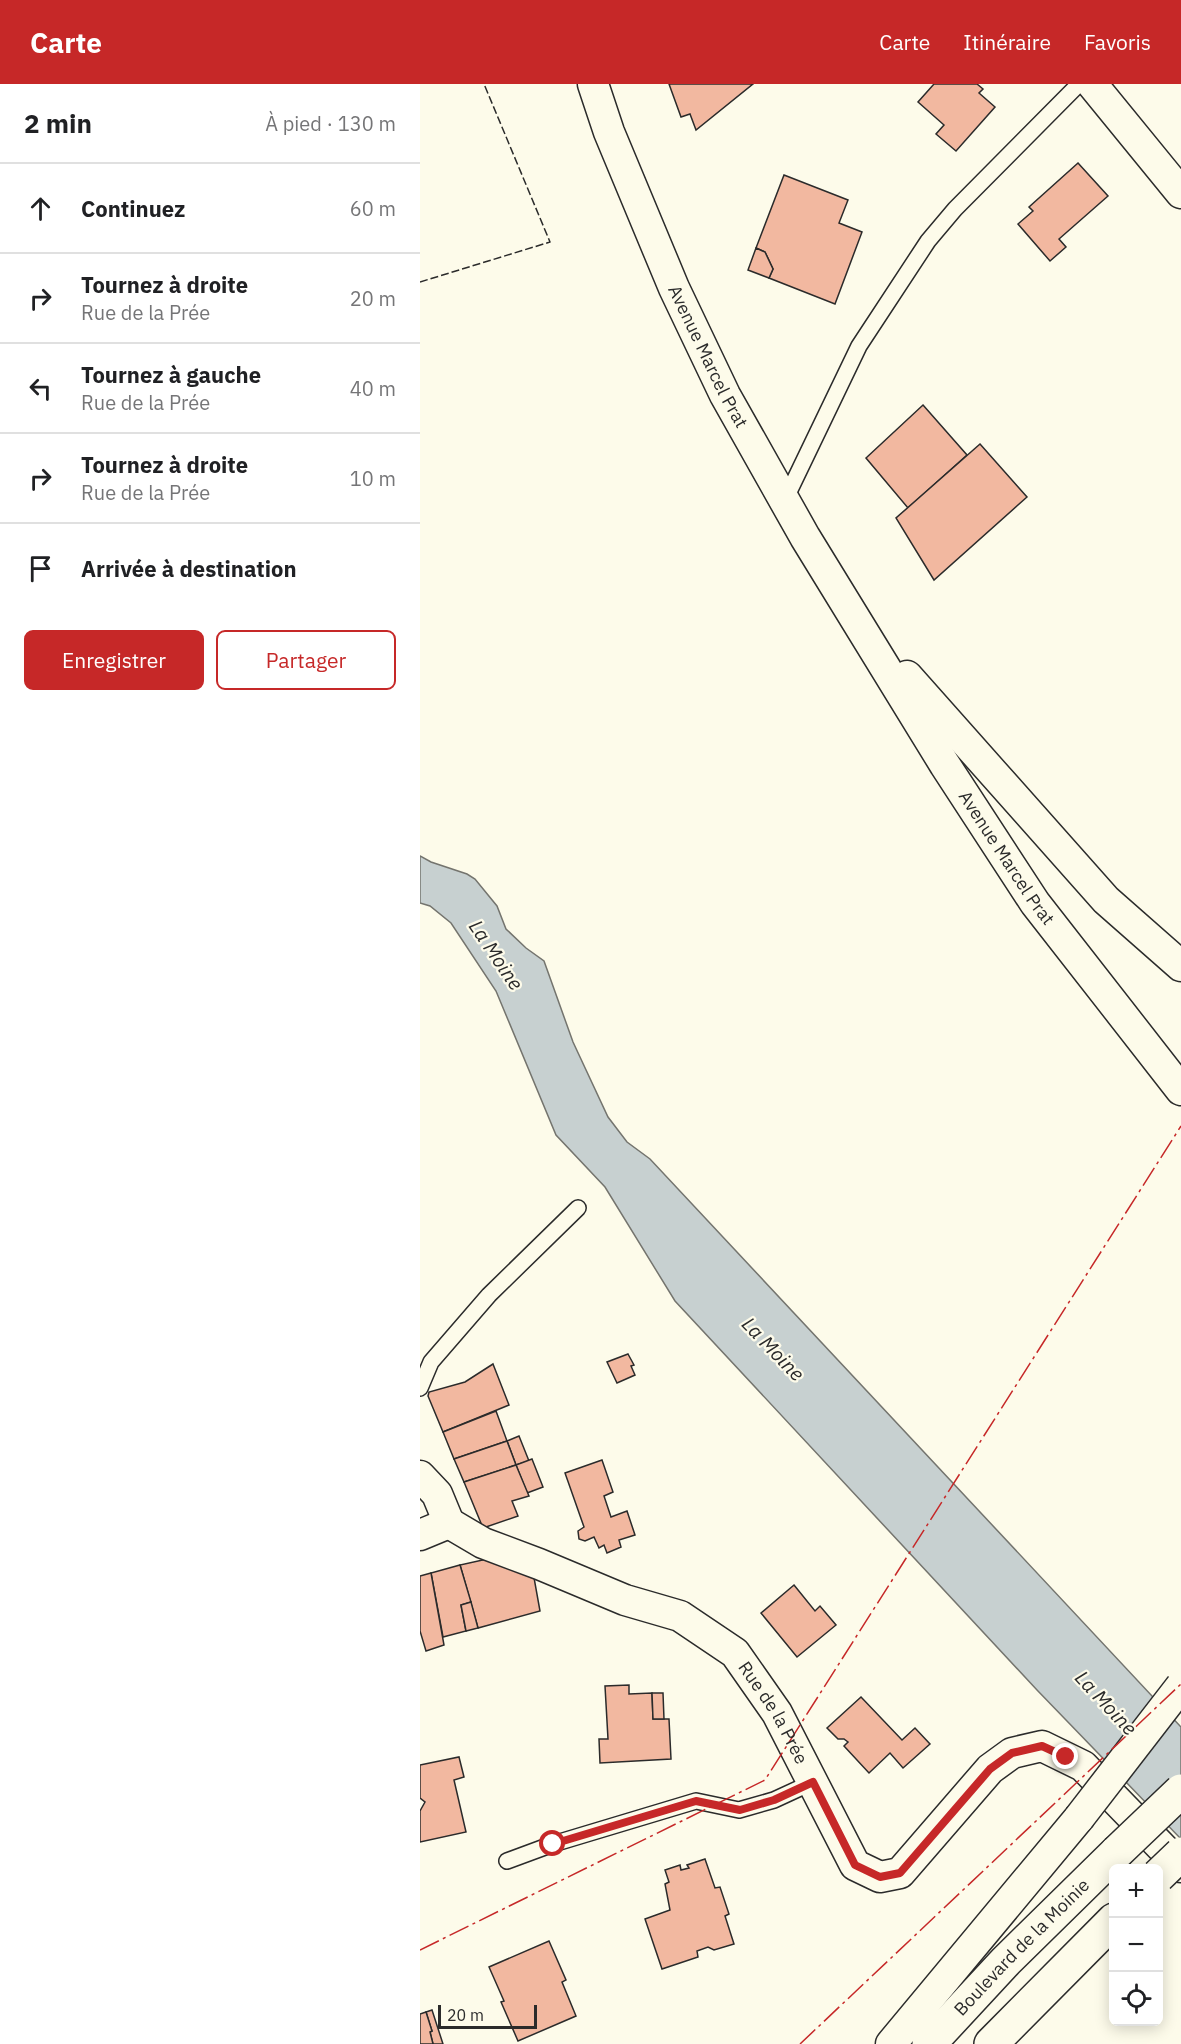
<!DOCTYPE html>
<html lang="fr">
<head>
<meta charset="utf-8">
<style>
  :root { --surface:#fff; --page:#f2f2f2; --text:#202124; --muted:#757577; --line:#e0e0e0; --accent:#c62828 }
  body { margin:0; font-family:"IBM Plex Sans",sans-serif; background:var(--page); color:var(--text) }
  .controls { position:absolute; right:18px; bottom:18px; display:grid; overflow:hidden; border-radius:9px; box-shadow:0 3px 15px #0003 }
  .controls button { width:54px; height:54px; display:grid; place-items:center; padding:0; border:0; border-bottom:2px solid var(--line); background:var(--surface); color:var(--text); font:30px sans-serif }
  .scale { position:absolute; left:18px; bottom:15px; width:99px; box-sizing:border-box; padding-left:6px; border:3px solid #2b2b2b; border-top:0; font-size:16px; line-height:21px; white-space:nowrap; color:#2b2b2b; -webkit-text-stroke:4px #fdfbea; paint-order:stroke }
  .stop { position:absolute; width:18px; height:18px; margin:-14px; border:4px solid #c62828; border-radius:50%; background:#fff }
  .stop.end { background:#c62828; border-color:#fff; box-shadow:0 2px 6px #0008 }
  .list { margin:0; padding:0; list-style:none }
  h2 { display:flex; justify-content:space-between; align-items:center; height:78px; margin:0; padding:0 24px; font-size:26px }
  h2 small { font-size:20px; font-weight:400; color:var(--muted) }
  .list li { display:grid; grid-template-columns:39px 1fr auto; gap:18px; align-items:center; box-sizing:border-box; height:90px; padding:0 24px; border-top:2px solid var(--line) }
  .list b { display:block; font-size:22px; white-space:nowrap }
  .list p { margin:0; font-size:20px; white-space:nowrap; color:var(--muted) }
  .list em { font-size:20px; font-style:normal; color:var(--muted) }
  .actions { display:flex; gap:12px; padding:18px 24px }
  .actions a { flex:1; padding:14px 0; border:2px solid var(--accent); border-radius:9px; text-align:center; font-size:21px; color:var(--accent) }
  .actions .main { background:var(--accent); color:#fff }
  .icon { flex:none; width:33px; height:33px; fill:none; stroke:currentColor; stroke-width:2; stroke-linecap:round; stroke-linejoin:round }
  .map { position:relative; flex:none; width:761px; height:1960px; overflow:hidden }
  header { display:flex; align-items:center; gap:36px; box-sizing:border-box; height:84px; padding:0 30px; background:var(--accent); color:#fff }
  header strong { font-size:28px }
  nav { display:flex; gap:33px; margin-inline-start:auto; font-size:21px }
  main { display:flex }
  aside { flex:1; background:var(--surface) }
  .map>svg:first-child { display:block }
  .water { fill:#c7d0d0; stroke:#74746e; stroke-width:1.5 }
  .building { fill:#f2b8a0; stroke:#2b2b2b; stroke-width:1.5 }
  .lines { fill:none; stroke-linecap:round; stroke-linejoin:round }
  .service-casing { stroke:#2b2b2b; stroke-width:18 }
  .minor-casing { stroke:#2b2b2b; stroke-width:33 }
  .primary-casing { stroke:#2b2b2b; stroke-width:36 }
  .service { stroke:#fdfbea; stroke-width:15 }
  .minor { stroke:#fdfbea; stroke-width:30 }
  .primary { stroke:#fdfbea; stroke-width:33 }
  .minor-bridge-casing { stroke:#2b2b2b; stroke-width:33; stroke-linecap:butt }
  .primary-bridge-casing { stroke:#2b2b2b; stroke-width:36; stroke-linecap:butt }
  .minor-bridge { stroke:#fdfbea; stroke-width:30 }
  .primary-bridge { stroke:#fdfbea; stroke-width:33 }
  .fence { stroke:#2b2b2b; stroke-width:1.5; stroke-dasharray:8 3; stroke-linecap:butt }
  .power { stroke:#c62828; stroke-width:1.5; stroke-dasharray:21 4.5 3 4.5; stroke-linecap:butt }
  .route { stroke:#c62828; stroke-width:8 }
  .labels { text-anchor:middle; stroke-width:4.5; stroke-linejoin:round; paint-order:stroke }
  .street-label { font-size:18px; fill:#2b2b2b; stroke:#fdfbea }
  .water-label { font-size:20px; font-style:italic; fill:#2b2b2b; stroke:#fdfbea }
</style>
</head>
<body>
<header>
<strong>Carte</strong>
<nav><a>Carte</a><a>Itinéraire</a><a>Favoris</a></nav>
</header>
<main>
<aside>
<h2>2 min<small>À pied · 130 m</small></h2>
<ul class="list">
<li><svg class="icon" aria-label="ahead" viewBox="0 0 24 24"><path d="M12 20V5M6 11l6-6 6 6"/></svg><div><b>Continuez</b></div><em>60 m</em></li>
<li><svg class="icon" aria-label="right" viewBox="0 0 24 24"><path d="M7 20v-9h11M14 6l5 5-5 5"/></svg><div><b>Tournez à droite</b><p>Rue de la Prée</p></div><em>20 m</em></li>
<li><svg class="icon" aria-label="left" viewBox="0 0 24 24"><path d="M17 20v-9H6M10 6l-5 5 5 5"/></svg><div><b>Tournez à gauche</b><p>Rue de la Prée</p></div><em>40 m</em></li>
<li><svg class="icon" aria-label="right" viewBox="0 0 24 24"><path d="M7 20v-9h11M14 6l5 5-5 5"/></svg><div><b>Tournez à droite</b><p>Rue de la Prée</p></div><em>10 m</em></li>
<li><svg class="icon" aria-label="arrive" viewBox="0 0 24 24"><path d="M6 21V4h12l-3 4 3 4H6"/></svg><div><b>Arrivée à destination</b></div></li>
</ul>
<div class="actions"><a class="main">Enregistrer</a><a>Partager</a></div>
</aside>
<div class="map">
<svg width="761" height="1960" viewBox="0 0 761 1960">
  <rect width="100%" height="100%" fill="#fdfbea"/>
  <path class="water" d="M0,772L11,778L47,790L55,795L77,822L86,845L106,864L124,877L153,958L188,1033L207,1058L230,1075L761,1643V1755L617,1606L255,1217L185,1103L136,1051L76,907L31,839L10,822L0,819Z"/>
  <g class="building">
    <path d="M249,0H333L276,46L270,30L261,33Z"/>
    <path d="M514,0H557L563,5L559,9L575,23L536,67L516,50L524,41L498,18Z"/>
    <path d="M658,79L688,112L639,155L646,163L630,177L598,140L613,127L609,123Z"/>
    <path d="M364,91L428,116L419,139L442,148L415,220L349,194L353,185L345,168L336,164Z"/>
    <path d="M336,164L345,168L353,185L349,194L328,186Z"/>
    <path d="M503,321L547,371L488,424L446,374Z"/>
    <path d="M560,360L607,413L514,496L476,434Z"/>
    <path d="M208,1270L214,1281L211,1282L215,1291L197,1299L187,1278Z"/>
    <path d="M73,1280L89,1321L23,1348L8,1312L9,1308L45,1298Z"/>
    <path d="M76,1327L87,1357L34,1375L23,1348Z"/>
    <path d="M99,1352L109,1377L96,1381L87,1357Z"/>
    <path d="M87,1357L96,1381L44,1398L34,1375Z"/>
    <path d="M112,1375L123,1403L107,1409L96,1381Z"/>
    <path d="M182,1376L193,1408L184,1412L191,1433L207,1427L215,1451L199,1456L201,1463L187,1469L184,1461L179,1464L174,1453L165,1457L159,1455L158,1447L164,1443L145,1389Z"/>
    <path d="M96,1381L109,1412L92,1417L98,1432L63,1444L44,1398Z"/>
    <path d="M76,1473L113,1488L120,1527L58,1544L40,1481Z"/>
    <path d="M40,1481L51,1518L41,1521L46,1547L23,1553L11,1489Z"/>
    <path d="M11,1489L24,1561L6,1567L0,1547V1492Z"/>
    <path d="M374,1501L395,1527L400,1522L416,1541L377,1573L341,1529Z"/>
    <path d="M51,1518L58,1544L46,1547L41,1521Z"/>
    <path d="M209,1601V1610L232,1609L233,1635H249L251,1675L180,1679L179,1655H188L185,1602Z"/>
    <path d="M232,1609H243L244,1635H233Z"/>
    <path d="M441,1613L482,1656L495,1644L510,1660L483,1684L470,1669L449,1689L424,1662L428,1658L424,1655H418L407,1644Z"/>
    <path d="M39,1673L44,1693L34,1696L46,1748L0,1758V1727L5,1718L0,1714V1681Z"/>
    <path d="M285,1775L295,1804L300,1803L309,1830L305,1832L314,1860L294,1866L288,1863L277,1867L278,1873L242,1885L225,1835L250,1826L245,1800L249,1798L245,1786L260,1781L261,1786L269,1784L267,1781Z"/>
    <path d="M129,1857L146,1896L142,1898L156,1932L98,1957L81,1918L84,1917L69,1883Z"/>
    <path d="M12,1926L23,1960H13L10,1948L12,1947L6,1928Z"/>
    <path d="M6,1928L12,1947L10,1948L13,1960H0V1930Z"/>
  </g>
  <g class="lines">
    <defs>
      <g id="service">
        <path d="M365,416L439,262L508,157L535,125L659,0"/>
        <path d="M0,1304L11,1278L69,1211L158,1124"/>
        <path d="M87,1777L133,1760L276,1717L319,1726L354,1716L393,1698"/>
      </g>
      <g id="minor">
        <path id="s1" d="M173,0L189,48L254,204L305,311L385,453L525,681L615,819L761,1006"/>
        <path d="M672,0L761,109"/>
        <path d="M487,592L686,816L761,882"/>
        <path d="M0,1392L17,1410L29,1439"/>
        <path id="s2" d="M29,1439L63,1459L119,1480L205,1516L260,1532L315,1569L357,1629L435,1781L460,1793L480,1789L570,1685L592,1669L622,1662L663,1682L761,1783"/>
        <path d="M0,1451L29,1439"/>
        <path d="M471,1960L659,1734"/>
      </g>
      <g id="primary">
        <path id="s3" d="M509,1960L586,1877L697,1768"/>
        <path d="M571,1960L694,1836"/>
      </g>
    </defs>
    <use href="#service" class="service-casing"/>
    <use href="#minor" class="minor-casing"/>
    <use href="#primary" class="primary-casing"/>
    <use href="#service" class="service"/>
    <use href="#minor" class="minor"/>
    <use href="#primary" class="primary"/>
    <defs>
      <path id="minor-bridge" d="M659,1734L761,1602"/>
      <g id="primary-bridge">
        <path d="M697,1768L761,1707"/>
        <path d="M738,1792L761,1770"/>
      </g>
    </defs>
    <use href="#minor-bridge" class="minor-bridge-casing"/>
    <use href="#primary-bridge" class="primary-bridge-casing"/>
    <use href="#minor-bridge" class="minor-bridge"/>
    <use href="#primary-bridge" class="primary-bridge"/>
    <path class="fence" d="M0,198L130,158L64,0"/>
    <g class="power">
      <path d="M0,1866L345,1696L761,1042"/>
      <path d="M380,1960L761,1600"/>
    </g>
  </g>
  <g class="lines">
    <path class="route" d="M133,1760L276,1717L320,1726L354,1716L393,1698L435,1781L460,1793L480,1789L570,1685L592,1669L622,1662L646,1673"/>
  </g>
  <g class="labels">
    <g class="street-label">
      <text dy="6" stroke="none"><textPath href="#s1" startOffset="296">Avenue Marcel Prat</textPath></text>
      <text dy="6" stroke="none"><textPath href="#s1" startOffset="880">Avenue Marcel Prat</textPath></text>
      <text dy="6" stroke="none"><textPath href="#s2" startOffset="387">Rue de la Prée</textPath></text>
      <text dy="6" stroke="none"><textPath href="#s3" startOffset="134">Boulevard de la Moinie</textPath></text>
    </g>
    <g class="water-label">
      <text transform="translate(76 871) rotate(56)" y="7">La Moine</text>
      <text transform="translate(353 1265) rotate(46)" y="7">La Moine</text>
      <text transform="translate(686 1619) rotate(47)" y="7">La Moine</text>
    </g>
  </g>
</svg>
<div class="controls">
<button>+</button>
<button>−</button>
<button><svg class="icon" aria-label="locate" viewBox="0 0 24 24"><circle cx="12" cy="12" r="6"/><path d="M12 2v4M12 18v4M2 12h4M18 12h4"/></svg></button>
</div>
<div class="scale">20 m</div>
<div class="stop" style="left:133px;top:1760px"></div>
<div class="stop end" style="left:646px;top:1673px"></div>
</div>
</main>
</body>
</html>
